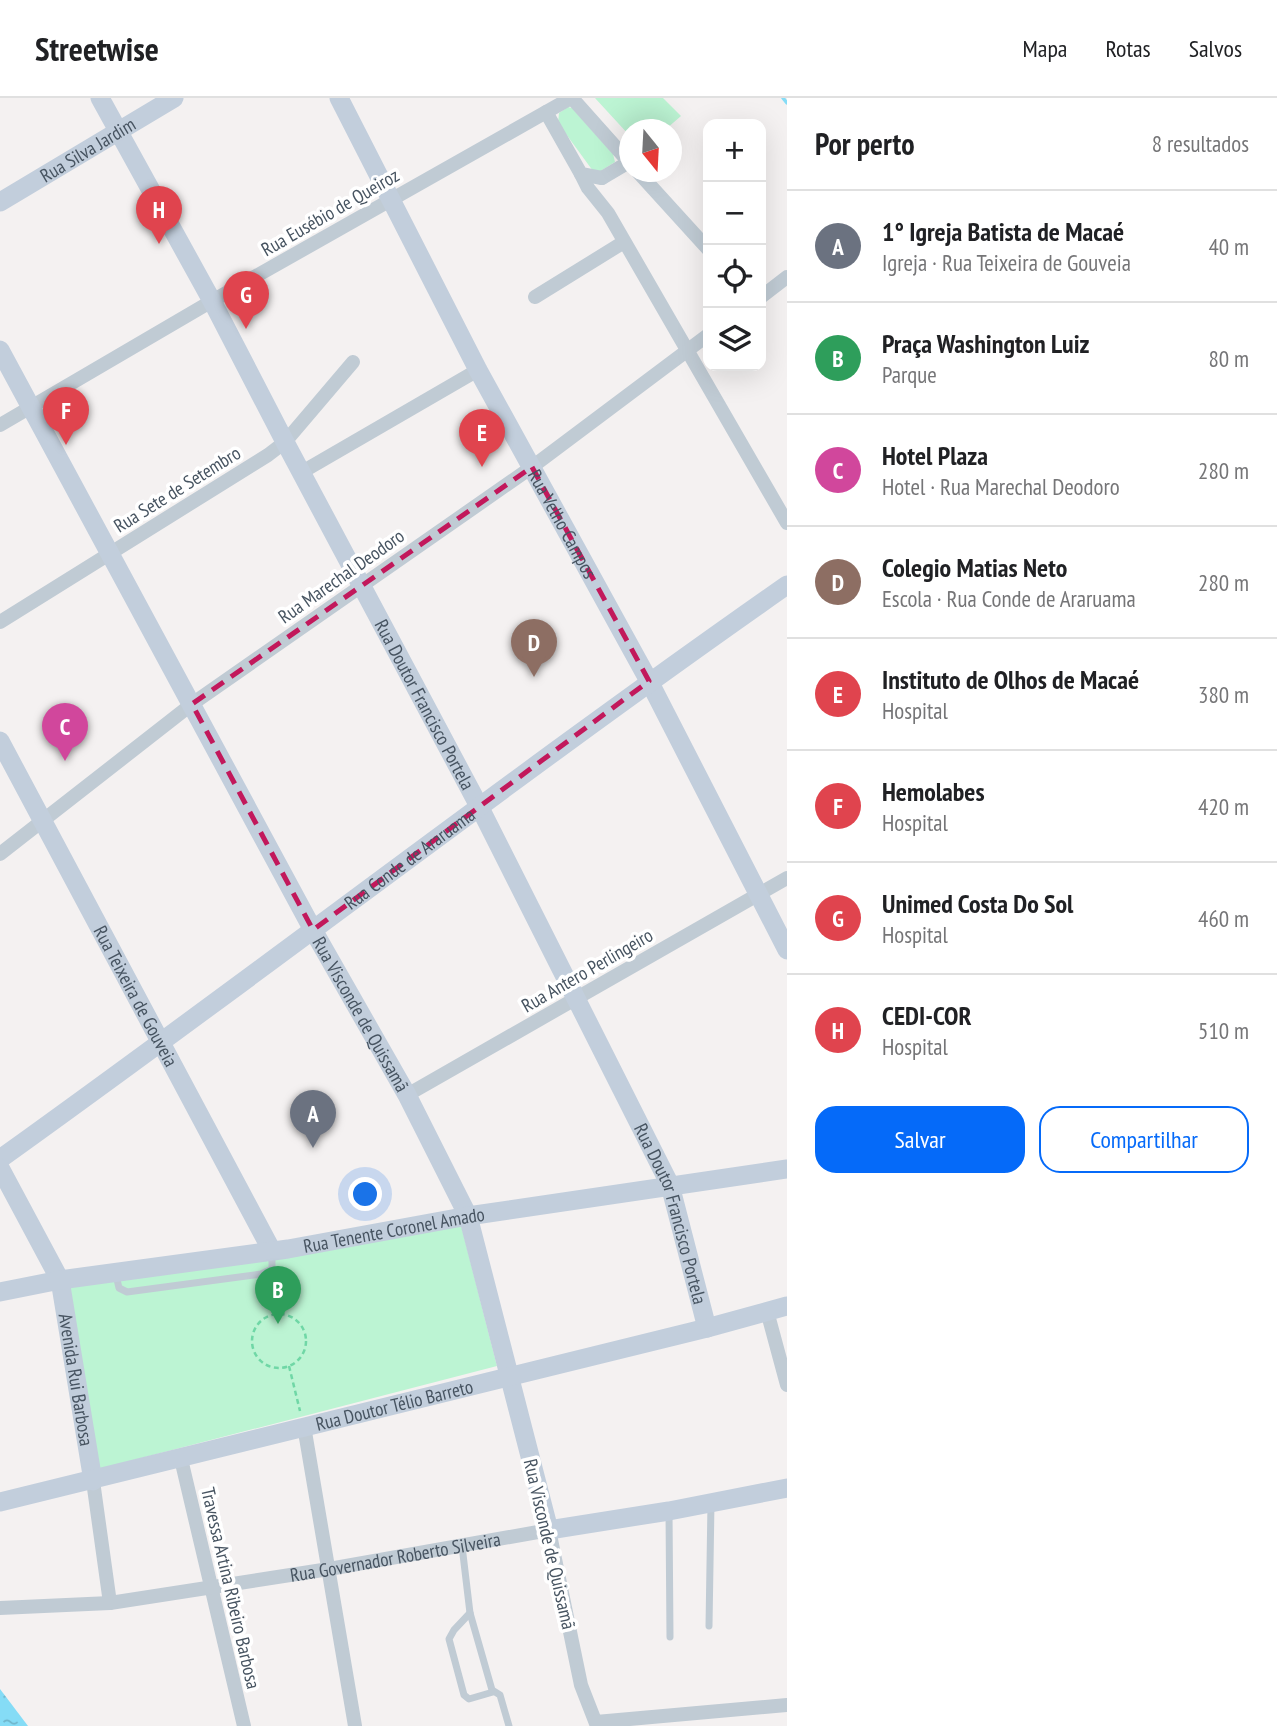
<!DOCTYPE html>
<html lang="pt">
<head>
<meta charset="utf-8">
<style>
  :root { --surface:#fff; --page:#f2f2f2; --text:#202124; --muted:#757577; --line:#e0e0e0; --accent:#056af9 }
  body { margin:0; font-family:"PT Sans Narrow",sans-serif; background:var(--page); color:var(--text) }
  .controls { position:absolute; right:21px; top:21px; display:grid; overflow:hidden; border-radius:14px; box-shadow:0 7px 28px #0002 }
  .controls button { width:63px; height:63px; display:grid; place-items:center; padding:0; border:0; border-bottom:2px solid var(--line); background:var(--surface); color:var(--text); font:35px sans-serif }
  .compass { position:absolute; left:619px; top:21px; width:63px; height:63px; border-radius:50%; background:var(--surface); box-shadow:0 7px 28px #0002; rotate:162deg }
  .you { position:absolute; left:366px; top:1097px; width:24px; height:24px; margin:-18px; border:5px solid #fff; border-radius:50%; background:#1a73e8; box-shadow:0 0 0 10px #1a73e833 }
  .badge { display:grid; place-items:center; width:46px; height:46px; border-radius:50%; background:var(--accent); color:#fff; font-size:23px; font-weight:700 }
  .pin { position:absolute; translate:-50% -58px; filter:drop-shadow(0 2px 4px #0008) }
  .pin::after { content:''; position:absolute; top:37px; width:24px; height:21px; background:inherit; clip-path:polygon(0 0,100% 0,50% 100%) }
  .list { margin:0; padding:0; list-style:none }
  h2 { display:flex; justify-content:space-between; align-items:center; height:91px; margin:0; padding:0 28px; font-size:30px }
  h2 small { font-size:23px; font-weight:400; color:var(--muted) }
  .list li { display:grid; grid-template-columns:46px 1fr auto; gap:21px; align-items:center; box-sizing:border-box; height:112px; padding:0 28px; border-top:2px solid var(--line) }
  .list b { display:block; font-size:26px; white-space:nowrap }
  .list p { margin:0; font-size:23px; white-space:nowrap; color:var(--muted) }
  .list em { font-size:23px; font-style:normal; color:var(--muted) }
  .actions { display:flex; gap:14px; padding:21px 28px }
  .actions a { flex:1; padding:16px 0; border:2px solid var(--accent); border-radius:21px; text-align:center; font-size:24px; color:var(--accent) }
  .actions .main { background:var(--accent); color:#fff }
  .icon { flex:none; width:38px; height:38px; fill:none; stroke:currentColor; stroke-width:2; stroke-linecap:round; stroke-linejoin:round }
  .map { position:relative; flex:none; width:787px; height:1628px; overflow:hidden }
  header { display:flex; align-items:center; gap:42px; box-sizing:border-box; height:98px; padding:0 35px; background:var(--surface); border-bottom:2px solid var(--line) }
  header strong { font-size:33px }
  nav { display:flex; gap:38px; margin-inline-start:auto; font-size:24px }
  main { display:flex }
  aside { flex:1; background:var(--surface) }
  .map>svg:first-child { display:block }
  .park { fill:#bcf4d3 }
  .water { fill:url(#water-ripples) }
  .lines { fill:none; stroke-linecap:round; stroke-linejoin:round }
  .stream { stroke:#85dcf6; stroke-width:3.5 }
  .path { stroke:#70d7a6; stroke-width:2.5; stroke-dasharray:5 3.5; stroke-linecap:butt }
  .lane { stroke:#c0cbd4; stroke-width:7 }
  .street { stroke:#c0cbd4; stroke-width:14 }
  .secondary { stroke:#c2cedc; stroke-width:19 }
  .marked { fill:none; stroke:#c2185b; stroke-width:5; stroke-dasharray:14 9; stroke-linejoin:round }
  .labels { text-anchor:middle; stroke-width:7; stroke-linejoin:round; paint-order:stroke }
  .street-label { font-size:19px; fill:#475461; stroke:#fff }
</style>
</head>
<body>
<header>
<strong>Streetwise</strong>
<nav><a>Mapa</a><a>Rotas</a><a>Salvos</a></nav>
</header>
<main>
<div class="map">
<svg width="787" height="1628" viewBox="0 0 787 1628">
  <defs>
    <pattern id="water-ripples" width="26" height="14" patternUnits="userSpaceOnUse" patternTransform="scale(1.75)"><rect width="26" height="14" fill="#85dcf6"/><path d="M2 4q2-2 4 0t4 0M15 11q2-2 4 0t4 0" fill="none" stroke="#6fb5cb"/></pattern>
  </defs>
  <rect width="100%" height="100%" fill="#f4f1f1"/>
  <g class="park">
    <path d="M595,0H663L681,18L666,31L629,32V37Z"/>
    <path d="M568,9L572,10L613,56L615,64L599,74L593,73L558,25L559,15Z"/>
    <path d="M461,1127L497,1268L99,1371L62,1185Z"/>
  </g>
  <path class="water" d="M0,1591L28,1628H0Z"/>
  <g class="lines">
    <path class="stream" d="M783,0L787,5"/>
    <g class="path">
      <circle cx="279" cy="1243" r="27"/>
      <path d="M289,1268L300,1313"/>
    </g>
    <g class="lane">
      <path d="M116,1177L119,1190L127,1194L261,1176L272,1171V1154"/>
      <path d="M669,1413L670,1539"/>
      <path d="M462,1448L470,1515L492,1592L500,1597L509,1628"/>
      <path d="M470,1515L454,1532L449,1541L464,1597L469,1601L493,1594"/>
      <path d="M709,1528L711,1405"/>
    </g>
    <g class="street">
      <path d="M572,0L629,64"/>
      <path d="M546,14L581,76L602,80"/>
      <path d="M638,74L708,151"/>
      <path d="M581,76L588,90L608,115L787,425"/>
      <path d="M602,80L629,64"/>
      <path d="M535,199L624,144"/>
      <path d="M761,199L787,179"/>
      <path d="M0,327L212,203L571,0"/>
      <path d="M302,374L478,272"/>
      <path d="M0,524L268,357L285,344L353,264"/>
      <path d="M0,756L192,606L532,369L708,237"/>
      <path d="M407,997L787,780"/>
      <path d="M767,1213L787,1287"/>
      <path d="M304,1328L355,1628"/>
      <path d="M181,1361L244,1628"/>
      <path d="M93,1383L110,1505"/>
      <path id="s1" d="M0,1510L110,1505L329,1471L549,1432L581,1587L597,1628"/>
      <path d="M596,1624L787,1607"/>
    </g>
    <g class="secondary">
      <path id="s2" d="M100,0L212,203L285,344L480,710L670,1087L707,1230"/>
      <path id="s3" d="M339,0L478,272L649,583L787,852"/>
      <path id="s4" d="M0,104L174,0"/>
      <path id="s5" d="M0,252L313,832L407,997L468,1118L549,1432L669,1413L787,1390"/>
      <path id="s6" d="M0,643L272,1153"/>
      <path id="s7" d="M0,1061C264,872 521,673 787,487"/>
      <path id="s8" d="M0,1070L60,1182L93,1383"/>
      <path id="s9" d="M0,1194L60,1182L288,1151L468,1118L787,1071"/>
      <path id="s10" d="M0,1404L707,1230L787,1208"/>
    </g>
  </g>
  <path class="marked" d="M532,369L649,583L313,832L192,606Z"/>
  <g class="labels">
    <g class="street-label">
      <text dy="7" stroke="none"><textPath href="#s4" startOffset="102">Rua Silva Jardim</textPath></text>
      <text transform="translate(330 114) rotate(-30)" y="7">Rua Eusébio de Queiroz</text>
      <text transform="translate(177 391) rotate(-32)" y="7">Rua Sete de Setembro</text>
      <text dy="7" stroke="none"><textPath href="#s3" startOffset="481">Rua Velho Campos</textPath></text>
      <text transform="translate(341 478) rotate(-35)" y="7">Rua Marechal Deodoro</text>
      <text dy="7" stroke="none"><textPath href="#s2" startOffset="688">Rua Doutor Francisco Portela</textPath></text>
      <text dy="7" stroke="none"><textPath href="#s7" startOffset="508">Rua Conde de Araruama</textPath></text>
      <text transform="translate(587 872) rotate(-30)" y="7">Rua Antero Perlingeiro</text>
      <text dy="7" stroke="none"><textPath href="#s6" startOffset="289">Rua Teixeira de Gouveia</textPath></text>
      <text dy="7" stroke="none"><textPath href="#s5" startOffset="756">Rua Visconde de Quissamã</textPath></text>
      <text dy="7" stroke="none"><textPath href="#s2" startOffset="1255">Rua Doutor Francisco Portela</textPath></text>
      <text dy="7" stroke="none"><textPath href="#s9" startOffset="399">Rua Tenente Coronel Amado</textPath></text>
      <text dy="7" stroke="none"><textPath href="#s8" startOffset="228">Avenida Rui Barbosa</textPath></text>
      <text dy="7" stroke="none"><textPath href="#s10" startOffset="406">Rua Doutor Télio Barreto</textPath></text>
      <text transform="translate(550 1446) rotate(77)" y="7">Rua Visconde de Quissamã</text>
      <text dy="7" stroke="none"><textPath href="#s1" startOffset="399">Rua Governador Roberto Silveira</textPath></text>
      <text transform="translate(231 1490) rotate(77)" y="7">Travessa Artina Ribeiro Barbosa</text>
    </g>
  </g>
</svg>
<div class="controls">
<button>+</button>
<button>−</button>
<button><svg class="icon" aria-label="locate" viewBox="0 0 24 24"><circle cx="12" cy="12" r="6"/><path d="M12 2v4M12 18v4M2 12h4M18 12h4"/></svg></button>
<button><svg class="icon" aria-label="layers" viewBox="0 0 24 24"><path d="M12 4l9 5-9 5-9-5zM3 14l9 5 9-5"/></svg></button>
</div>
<svg class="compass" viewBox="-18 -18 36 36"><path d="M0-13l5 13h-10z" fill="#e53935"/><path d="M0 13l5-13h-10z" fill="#757577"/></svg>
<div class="you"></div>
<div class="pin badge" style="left:313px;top:1050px;background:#6b7280">A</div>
<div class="pin badge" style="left:278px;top:1226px;background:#2e9e5b">B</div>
<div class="pin badge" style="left:65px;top:663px;background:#d1479c">C</div>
<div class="pin badge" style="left:534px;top:579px;background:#8d6e63">D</div>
<div class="pin badge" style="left:482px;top:369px;background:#e0444e">E</div>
<div class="pin badge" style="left:66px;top:347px;background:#e0444e">F</div>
<div class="pin badge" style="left:246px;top:231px;background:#e0444e">G</div>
<div class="pin badge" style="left:159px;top:146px;background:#e0444e">H</div>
</div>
<aside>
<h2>Por perto<small>8 resultados</small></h2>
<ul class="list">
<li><span class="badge" style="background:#6b7280">A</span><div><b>1° Igreja Batista de Macaé</b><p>Igreja · Rua Teixeira de Gouveia</p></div><em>40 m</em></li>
<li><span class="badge" style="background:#2e9e5b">B</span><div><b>Praça Washington Luiz</b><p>Parque</p></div><em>80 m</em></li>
<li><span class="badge" style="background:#d1479c">C</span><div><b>Hotel Plaza</b><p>Hotel · Rua Marechal Deodoro</p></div><em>280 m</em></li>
<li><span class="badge" style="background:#8d6e63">D</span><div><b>Colegio Matias Neto</b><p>Escola · Rua Conde de Araruama</p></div><em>280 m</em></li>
<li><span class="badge" style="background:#e0444e">E</span><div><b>Instituto de Olhos de Macaé</b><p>Hospital</p></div><em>380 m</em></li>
<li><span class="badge" style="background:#e0444e">F</span><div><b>Hemolabes</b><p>Hospital</p></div><em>420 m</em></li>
<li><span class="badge" style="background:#e0444e">G</span><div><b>Unimed Costa Do Sol</b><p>Hospital</p></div><em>460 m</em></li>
<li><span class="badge" style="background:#e0444e">H</span><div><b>CEDI-COR</b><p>Hospital</p></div><em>510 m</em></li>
</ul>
<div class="actions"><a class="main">Salvar</a><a>Compartilhar</a></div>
</aside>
</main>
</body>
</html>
